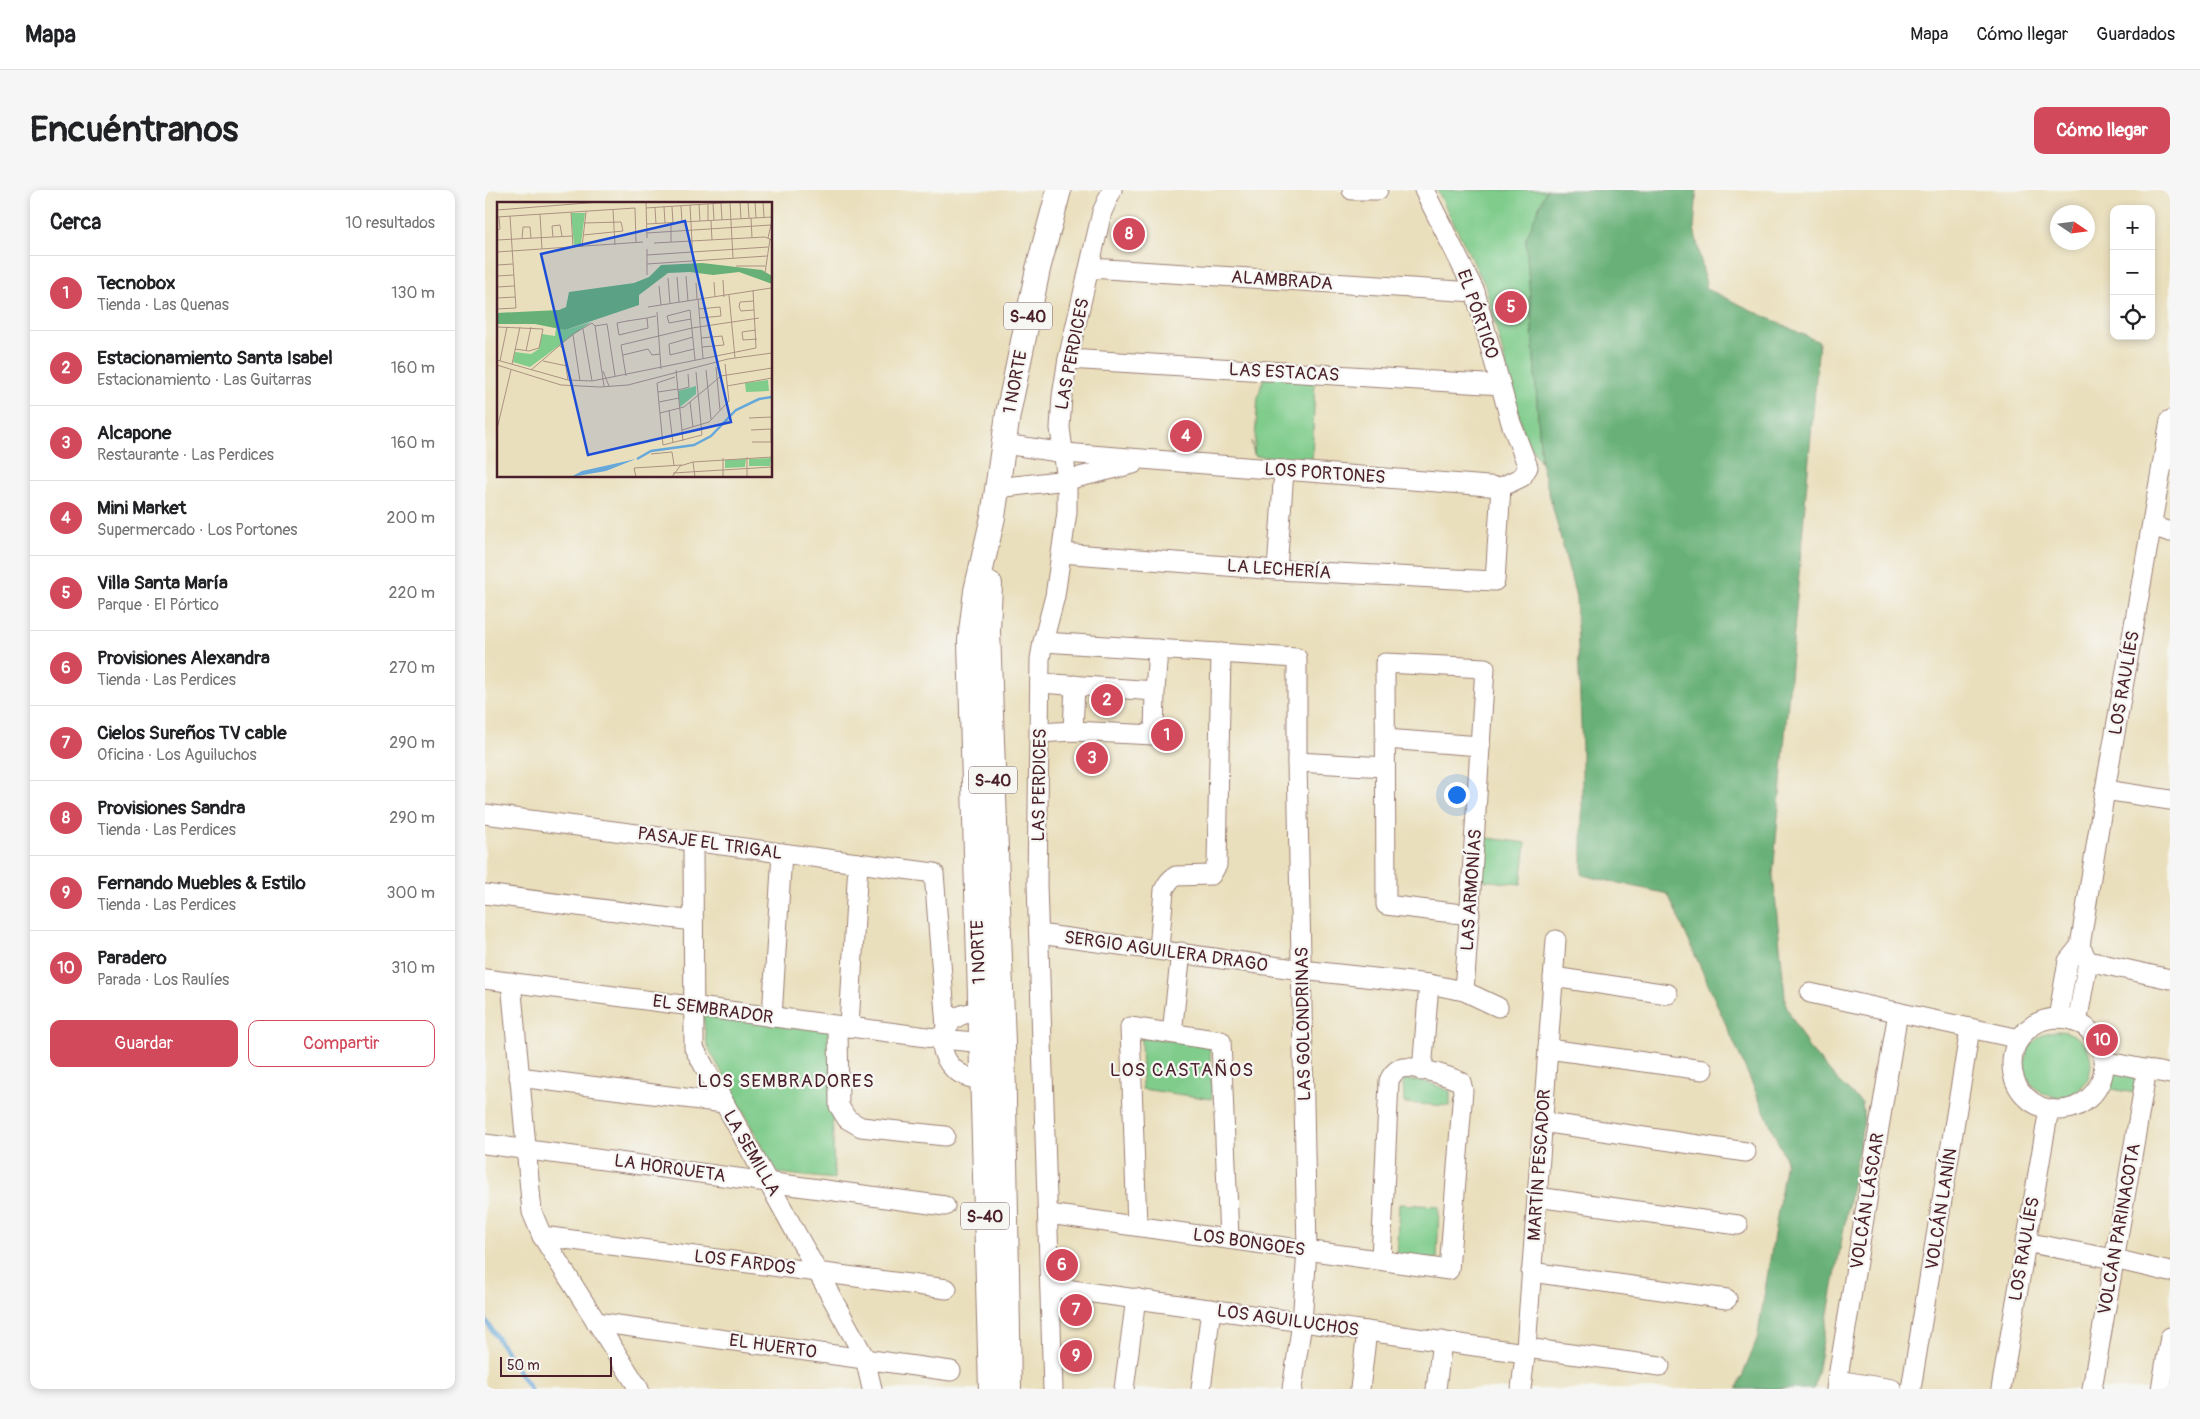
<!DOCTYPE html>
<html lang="es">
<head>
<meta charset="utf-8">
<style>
  :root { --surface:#fff; --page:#f6f6f6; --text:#202124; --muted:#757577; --line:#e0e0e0; --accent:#d1495b }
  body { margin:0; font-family:Pangolin,sans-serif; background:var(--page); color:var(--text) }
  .controls { position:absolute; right:15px; top:15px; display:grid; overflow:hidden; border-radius:10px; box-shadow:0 2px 8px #0003 }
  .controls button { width:45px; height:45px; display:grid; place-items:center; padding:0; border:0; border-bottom:1px solid var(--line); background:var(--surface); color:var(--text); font:25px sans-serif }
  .compass { position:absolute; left:1565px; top:15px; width:45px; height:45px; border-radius:50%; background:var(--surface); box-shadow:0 2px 8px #0003; rotate:103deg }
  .scale { position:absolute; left:15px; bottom:12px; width:112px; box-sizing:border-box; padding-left:5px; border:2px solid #4a1f2b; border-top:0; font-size:14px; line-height:18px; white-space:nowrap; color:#4a1f2b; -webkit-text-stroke:4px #f6f6f2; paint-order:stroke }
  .you { position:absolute; left:971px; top:604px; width:18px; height:18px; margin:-12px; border:4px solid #fff; border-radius:50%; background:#1a73e8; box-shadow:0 0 0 8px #1a73e833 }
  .badge { display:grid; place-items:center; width:32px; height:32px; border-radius:50%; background:var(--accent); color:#fff; font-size:16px; font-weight:700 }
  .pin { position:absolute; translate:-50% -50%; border:2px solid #fff; box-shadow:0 1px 5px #0006 }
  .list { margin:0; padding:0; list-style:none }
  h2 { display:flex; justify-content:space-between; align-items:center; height:65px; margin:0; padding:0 20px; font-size:21px }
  h2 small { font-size:16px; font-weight:400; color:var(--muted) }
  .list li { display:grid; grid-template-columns:32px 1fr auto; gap:15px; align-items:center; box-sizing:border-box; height:75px; padding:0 20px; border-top:1px solid var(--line) }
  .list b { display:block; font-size:19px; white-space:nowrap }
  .list p { margin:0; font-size:16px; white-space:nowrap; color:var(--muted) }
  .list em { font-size:16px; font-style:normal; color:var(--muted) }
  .actions { display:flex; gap:10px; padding:15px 20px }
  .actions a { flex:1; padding:11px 0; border:1px solid var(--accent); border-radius:10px; text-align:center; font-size:18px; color:var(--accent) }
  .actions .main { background:var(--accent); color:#fff }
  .icon { flex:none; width:28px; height:28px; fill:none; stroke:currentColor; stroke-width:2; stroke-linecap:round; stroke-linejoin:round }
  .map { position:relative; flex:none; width:1685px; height:1199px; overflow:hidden; border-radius:10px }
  header { display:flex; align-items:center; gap:30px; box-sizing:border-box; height:70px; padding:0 25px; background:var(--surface); border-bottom:1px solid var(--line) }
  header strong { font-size:24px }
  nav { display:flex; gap:28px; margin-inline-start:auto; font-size:18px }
  .intro { display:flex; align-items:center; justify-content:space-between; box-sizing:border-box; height:120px; padding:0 30px }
  h1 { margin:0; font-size:35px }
  .button { padding:12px 22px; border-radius:10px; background:var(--accent); color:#fff; font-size:18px; font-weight:700 }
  main { display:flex; gap:30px; padding:0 30px }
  aside { flex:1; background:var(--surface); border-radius:10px; box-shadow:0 2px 8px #0003 }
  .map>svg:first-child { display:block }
  .green { fill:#7fcc8b; stroke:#64765b }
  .forest { fill:#67b077; stroke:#586851 }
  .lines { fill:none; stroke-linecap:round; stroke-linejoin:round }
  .stream { stroke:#66a8da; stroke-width:4.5 }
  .minor-casing { stroke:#9a7f74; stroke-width:21 }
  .major-casing { stroke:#9a7f74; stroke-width:26 }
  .minor { stroke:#fff; stroke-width:19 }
  .major { stroke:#fff; stroke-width:24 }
  .labels { text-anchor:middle; stroke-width:4.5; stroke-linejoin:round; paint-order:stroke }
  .shield { fill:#f6f6f2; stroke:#7e6067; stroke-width:1 }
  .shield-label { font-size:16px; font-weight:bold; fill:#4a1f2b }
  .street-label { font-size:18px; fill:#4a1f2b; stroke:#f6f6f2 }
  .neighbourhood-label { font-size:19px; letter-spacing:1px; fill:#4a1f2b; stroke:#f6f6f2 }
  .inset-river { fill:none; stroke:#66a8da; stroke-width:2.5 }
  .inset-road { fill:none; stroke:#aa9282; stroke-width:1 }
  .view { fill:#1d4ed8; fill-opacity:0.15; stroke:#1d4ed8; stroke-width:2.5 }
  .inset-edge { fill:none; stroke:#4a1f2b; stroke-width:2.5 }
</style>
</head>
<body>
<header>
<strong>Mapa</strong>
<nav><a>Mapa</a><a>Cómo llegar</a><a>Guardados</a></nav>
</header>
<div class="intro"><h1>Encuéntranos</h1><a class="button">Cómo llegar</a></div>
<main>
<aside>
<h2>Cerca<small>10 resultados</small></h2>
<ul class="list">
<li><span class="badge">1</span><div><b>Tecnobox</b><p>Tienda · Las Quenas</p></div><em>130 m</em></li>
<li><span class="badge">2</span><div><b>Estacionamiento Santa Isabel</b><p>Estacionamiento · Las Guitarras</p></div><em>160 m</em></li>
<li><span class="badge">3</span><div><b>Alcapone</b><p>Restaurante · Las Perdices</p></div><em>160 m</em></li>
<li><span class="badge">4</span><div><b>Mini Market</b><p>Supermercado · Los Portones</p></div><em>200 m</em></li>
<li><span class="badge">5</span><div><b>Villa Santa María</b><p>Parque · El Pórtico</p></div><em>220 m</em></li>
<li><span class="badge">6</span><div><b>Provisiones Alexandra</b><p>Tienda · Las Perdices</p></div><em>270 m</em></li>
<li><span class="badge">7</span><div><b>Cielos Sureños TV cable</b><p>Oficina · Los Aguiluchos</p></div><em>290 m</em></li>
<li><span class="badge">8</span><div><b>Provisiones Sandra</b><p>Tienda · Las Perdices</p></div><em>290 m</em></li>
<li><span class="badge">9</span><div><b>Fernando Muebles &amp; Estilo</b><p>Tienda · Las Perdices</p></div><em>300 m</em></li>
<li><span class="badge">10</span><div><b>Paradero</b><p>Parada · Los Raulíes</p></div><em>310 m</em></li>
</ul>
<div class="actions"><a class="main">Guardar</a><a>Compartir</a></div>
</aside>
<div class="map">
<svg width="1685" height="1199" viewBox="0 0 1685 1199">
  <rect width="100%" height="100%" fill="#f6f6f2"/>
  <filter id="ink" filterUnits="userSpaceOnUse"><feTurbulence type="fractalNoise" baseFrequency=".02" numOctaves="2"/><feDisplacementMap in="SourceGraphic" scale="10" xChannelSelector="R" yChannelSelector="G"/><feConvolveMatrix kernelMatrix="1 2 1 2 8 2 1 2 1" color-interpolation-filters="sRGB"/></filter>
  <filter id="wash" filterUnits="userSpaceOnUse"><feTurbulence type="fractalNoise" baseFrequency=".0096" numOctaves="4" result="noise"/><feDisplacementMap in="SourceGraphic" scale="20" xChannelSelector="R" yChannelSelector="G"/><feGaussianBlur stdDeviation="1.12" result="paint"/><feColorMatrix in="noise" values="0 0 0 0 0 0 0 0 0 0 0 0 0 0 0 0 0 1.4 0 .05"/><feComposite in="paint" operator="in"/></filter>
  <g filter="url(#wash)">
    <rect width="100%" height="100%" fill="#eadfbc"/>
    <g class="green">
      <path d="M952,0H1061L1041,49L1056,272L1040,248L1000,95Z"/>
      <path d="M780,185L830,189L827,271L817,269L770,266L766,251L769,264L773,206Z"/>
      <path d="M996,647L1041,653L1036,694L994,690Z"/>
      <path d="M218,826L345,838L349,989L293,983L287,975L222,855Z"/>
      <circle cx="1573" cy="874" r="33"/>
      <path d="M656,846L725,856L727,909L657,899Z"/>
      <path d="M1627,882L1654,886L1650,903L1621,898Z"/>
      <path d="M918,889L945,893L965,901V916L919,913Z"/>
      <path d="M914,1014L954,1016L952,1069L911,1067Z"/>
    </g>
    <path class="forest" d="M1061,0H1212L1209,38L1222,99L1334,152L1288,685L1301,816L1323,857L1353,891L1377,913L1379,930L1329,1199H1252L1272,1150L1301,970L1183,704L1097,685V560L1091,407L1056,272L1041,49Z"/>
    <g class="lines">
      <path class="stream" d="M0,1129L45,1199"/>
    </g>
  </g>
  <g filter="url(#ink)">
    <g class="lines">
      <defs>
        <g id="minor">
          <path d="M867,0H893"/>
          <path d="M939,0L990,102L1026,233L1043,277L1037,287L1016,297"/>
          <path d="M605,78L990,102"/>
          <path d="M583,169L1016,195"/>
          <path d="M519,254L580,263L1016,297"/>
          <path d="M512,298L582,290L648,274"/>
          <path d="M1667,336L1685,342"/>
          <path d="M577,363L792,380L1010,391L1016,297"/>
          <path d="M792,380L799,280"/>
          <path d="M558,452L812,468V572L822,1060L817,1133L807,1199"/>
          <path d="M670,501L673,459"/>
          <path d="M588,541L590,495"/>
          <path d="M555,543L588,541L669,545L670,501L555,493"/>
          <path d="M900,549L995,556"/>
          <path d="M812,572L900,577"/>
          <path d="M1620,600L1685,610"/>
          <path d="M0,624L449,683L461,837"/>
          <path d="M208,651L209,858L380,1168L387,1199"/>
          <path d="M0,704L208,731"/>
          <path d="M554,744L817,780L944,794L979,801L1013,817"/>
          <path d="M674,759L679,700C682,693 685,689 691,686L726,685L732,675L736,463"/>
          <path d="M1603,771L1685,789"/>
          <path d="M1068,787L1183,804"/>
          <path d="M0,789L457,849L510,854"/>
          <path d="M26,792L47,1022L57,1046L154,1199"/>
          <path d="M979,801C987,694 993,586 1000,478L900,473L901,715L985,725"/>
          <path d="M1325,803L1535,849"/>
          <path d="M495,823C452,819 444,870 480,886C485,888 491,889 496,890"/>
          <path d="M287,827L297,663"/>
          <path d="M1573,828L1583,771L1595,756L1620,600L1685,230"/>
          <circle cx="1573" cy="874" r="46"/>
          <path d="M1592,833L1603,771L1597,760"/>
          <path d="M353,836L354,916L362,929L376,937L460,946"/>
          <path d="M364,837L373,673"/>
          <path d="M687,843L696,762"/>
          <path d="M1063,859L1218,880"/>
          <path d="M1618,871L1685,884"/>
          <path d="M937,881L944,794"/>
          <path d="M34,887L239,913"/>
          <path d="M1057,932L1261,962"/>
          <path d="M0,954L460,1016"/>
          <path d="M1052,1007L1253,1035"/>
          <path d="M564,1024L964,1080L978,900L976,892C964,886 926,874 914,879C908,882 906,886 904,891L896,1070"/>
          <path d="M652,1036L645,837L736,851L744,1049"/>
          <path d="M57,1046L462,1099"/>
          <path d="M1540,1052L1629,1069L1685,1082"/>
          <path d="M1046,1082L1242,1109"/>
          <path d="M565,1097L1040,1163"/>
          <path d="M111,1132L466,1181"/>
          <path d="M1041,1158L1175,1176"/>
          <path d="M1352,1190L1407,1199"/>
          <path d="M568,1199L552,693L555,469L558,452L570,406L582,322V290L575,238L577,206L583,169L617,22L627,0"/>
          <path d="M639,1199L651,1108"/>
          <path d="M716,1199L726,1119"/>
          <path d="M875,1199L882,1141"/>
          <path d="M951,1199L957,1151"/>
          <path d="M1036,1199L1041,1158L1071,750"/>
          <path d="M1351,1199L1413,822"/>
          <path d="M1426,1199L1485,839"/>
          <path d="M1516,1199L1564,919"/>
          <path d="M1607,1199L1662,879"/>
          <path d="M1676,1199L1685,1147"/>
        </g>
        <g id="major">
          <path d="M505,394L503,441L518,854L524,1199"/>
          <path d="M506,1199L485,451L491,401L508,327L523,224L553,79L574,0"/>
        </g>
      </defs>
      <use href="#minor" class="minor-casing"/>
      <use href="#major" class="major-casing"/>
      <use href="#minor" class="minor"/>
      <use href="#major" class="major"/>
    </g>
  </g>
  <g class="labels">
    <g class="shield">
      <rect x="519" y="112.5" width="48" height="27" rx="4"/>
      <rect x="484" y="576.5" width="48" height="27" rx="4"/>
      <rect x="476" y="1012.5" width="48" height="27" rx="4"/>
    </g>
    <g class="shield-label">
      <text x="543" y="132">S-40</text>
      <text x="508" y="596">S-40</text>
      <text x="500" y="1032">S-40</text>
    </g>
    <g class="street-label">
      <text transform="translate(797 90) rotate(4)" y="6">ALAMBRADA</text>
      <text transform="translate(993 124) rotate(71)" y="6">EL PÓRTICO</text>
      <text transform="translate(587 164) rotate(-79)" y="6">LAS PERDICES</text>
      <text transform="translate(799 182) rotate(3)" y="6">LAS ESTACAS</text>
      <text transform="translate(530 192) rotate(-79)" y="6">1 NORTE</text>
      <text transform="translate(840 283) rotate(4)" y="6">LOS PORTONES</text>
      <text transform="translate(794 379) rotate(4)" y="6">LA LECHERÍA</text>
      <text transform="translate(1639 493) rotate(-80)" y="6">LOS RAULÍES</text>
      <text transform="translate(554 595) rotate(-89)" y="6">LAS PERDICES</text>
      <text transform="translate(225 653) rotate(8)" y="6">PASAJE EL TRIGAL</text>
      <text transform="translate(986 700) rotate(-86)" y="6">LAS ARMONÍAS</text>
      <text transform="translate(681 761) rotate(8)" y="6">SERGIO AGUILERA DRAGO</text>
      <text transform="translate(493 762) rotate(-92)" y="6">1 NORTE</text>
      <text transform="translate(228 819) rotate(8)" y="6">EL SEMBRADOR</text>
      <text transform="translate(818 834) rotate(-91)" y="6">LAS GOLONDRINAS</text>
      <text transform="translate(267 963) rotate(60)" y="6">LA SEMILLA</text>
      <text transform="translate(1054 975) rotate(-86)" y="6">MARTÍN PESCADOR</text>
      <text transform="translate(185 978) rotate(8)" y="6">LA HORQUETA</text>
      <text transform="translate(1382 1011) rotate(-81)" y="6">VOLCÁN LÁSCAR</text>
      <text transform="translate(1456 1019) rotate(-81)" y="6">VOLCÁN LANÍN</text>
      <text transform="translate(1634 1039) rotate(-80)" y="6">VOLCÁN PARINACOTA</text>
      <text transform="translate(764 1052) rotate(8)" y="6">LOS BONGOES</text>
      <text transform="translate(1539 1059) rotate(-80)" y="6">LOS RAULÍES</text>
      <text transform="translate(260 1072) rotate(7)" y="6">LOS FARDOS</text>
      <text transform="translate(803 1130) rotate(8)" y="6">LOS AGUILUCHOS</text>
      <text transform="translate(288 1156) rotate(8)" y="6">EL HUERTO</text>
    </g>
    <g class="neighbourhood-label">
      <text x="697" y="886">LOS CASTAÑOS</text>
      <text x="301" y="897">LOS SEMBRADORES</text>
    </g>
  </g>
  <g transform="translate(12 12)">
    <rect width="275" height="275" fill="#eadfbc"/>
    <path d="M74,11H88L84,42L77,43ZM94,120L33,165L16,160L18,150L34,152L42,147L45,132L58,134L59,126L68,128ZM271,178L272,189L249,190L248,181ZM199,184V192L183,205L181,189ZM274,256L273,264H252V257ZM249,257L248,265L228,266V258Z" fill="#7fcc8b"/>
    <path d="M205,61L265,68L275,74V82L242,70L216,73L193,70L171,71L142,93V103L68,128L38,122H0V111L62,108L69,105L72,90L137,81L152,75L164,63Z" fill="#67b077"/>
    <path d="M139,257L109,269L74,275L85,269Z" fill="#66a8da"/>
    <path class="inset-river" d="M140,257L154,249L197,243L214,234L239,208L262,197L275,195"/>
    <path class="inset-road" d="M149,0L150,36M243,0L244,17M251,0L252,16M258,0L259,16M266,0L267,15M224,1L225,18M233,1L236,56M211,2V19M216,2L217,18M193,3L196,59M202,3L203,19M184,4L185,20M167,5L168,21M175,5L176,21M149,6L240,0M158,6L159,22M0,8L103,0M116,8L118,43M74,11L76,45M43,12L45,47M0,15L138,6L139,41M254,16L255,36M214,19L215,38M174,21V40M150,22L275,15M0,28L3,27L2,15M150,31L274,23M86,33L126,29L124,20L87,21M56,35L55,24L63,23L65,34M271,36L275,18M25,37L26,25H33L34,36M0,38L75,34M157,41L268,35L275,38M85,45L89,10M150,47V73M0,50L146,40M150,53L271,45M150,62L270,54M0,63L16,62M239,64H268M268,71L273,37M0,74L17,73M189,74L191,99M180,75L182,100M171,76L173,101M226,78L227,95M217,80L218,95M199,81L200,97M162,84L164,103M0,85L17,84M232,93L238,156M0,96L18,95M201,97L206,156M257,99L243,100L242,105L244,109L257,108M151,105L274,86M0,107L19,106L13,14M202,107L223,105L224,114L203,116M160,110L164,167M150,116L151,126L122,133L120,121L130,119L150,116L159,114M194,117L172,121L170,114L193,108L198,158M98,124L110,122L118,174M98,124L107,184M0,125L46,127L42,146L32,149L18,147M86,127L95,179M259,128L245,130L246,138L260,137M76,133L83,179M196,135L172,142L173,153L197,147M204,136L225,134L227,143L205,145M62,143L66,147L71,178M29,149L34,125M126,153L151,147L155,153L163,152M0,158L71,178L95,179L259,146L256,88M3,159L10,125M46,159L70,164M15,162L23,125M0,163L64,183L103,185L131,183L231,157L275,151M219,165L223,208M34,168L76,132L95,121L98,124M179,168L186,239M209,168L214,217M106,169L112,184M129,174L124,143L195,126L262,116M178,175L160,181L166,243L205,233L199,170M230,184L275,176M181,188L192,185L191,172M161,190L181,187M162,200L182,196M193,200L196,225M172,208L176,241M163,211L187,205L224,174L275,166M252,216L275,215M0,227L14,168M185,228L212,220L232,199L228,162M254,228L274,227M255,240H274V227M154,252L175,250L177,263M250,255V275M196,260L198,275M176,271L275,265M139,275L137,266L185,263M175,275L183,264L196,260L275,255V275M226,275V256"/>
    <path class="view" d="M188,19L234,220L91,253L44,52Z"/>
    <rect width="275" height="275" class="inset-edge"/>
  </g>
</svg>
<div class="controls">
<button>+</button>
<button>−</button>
<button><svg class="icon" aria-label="locate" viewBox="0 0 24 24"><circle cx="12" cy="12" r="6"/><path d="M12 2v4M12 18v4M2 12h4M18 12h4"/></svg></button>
</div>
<svg class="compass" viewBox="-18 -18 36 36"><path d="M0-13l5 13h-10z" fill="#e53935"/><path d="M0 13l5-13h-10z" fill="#757577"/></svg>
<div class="scale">50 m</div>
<div class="you"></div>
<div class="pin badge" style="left:682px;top:545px">1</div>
<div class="pin badge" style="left:622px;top:510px">2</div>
<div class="pin badge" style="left:607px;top:568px">3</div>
<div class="pin badge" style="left:701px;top:246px">4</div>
<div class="pin badge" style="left:1026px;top:117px">5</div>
<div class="pin badge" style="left:577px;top:1075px">6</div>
<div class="pin badge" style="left:591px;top:1120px">7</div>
<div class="pin badge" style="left:644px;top:44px">8</div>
<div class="pin badge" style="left:591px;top:1166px">9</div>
<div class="pin badge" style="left:1617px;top:850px">10</div>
</div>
</main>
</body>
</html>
